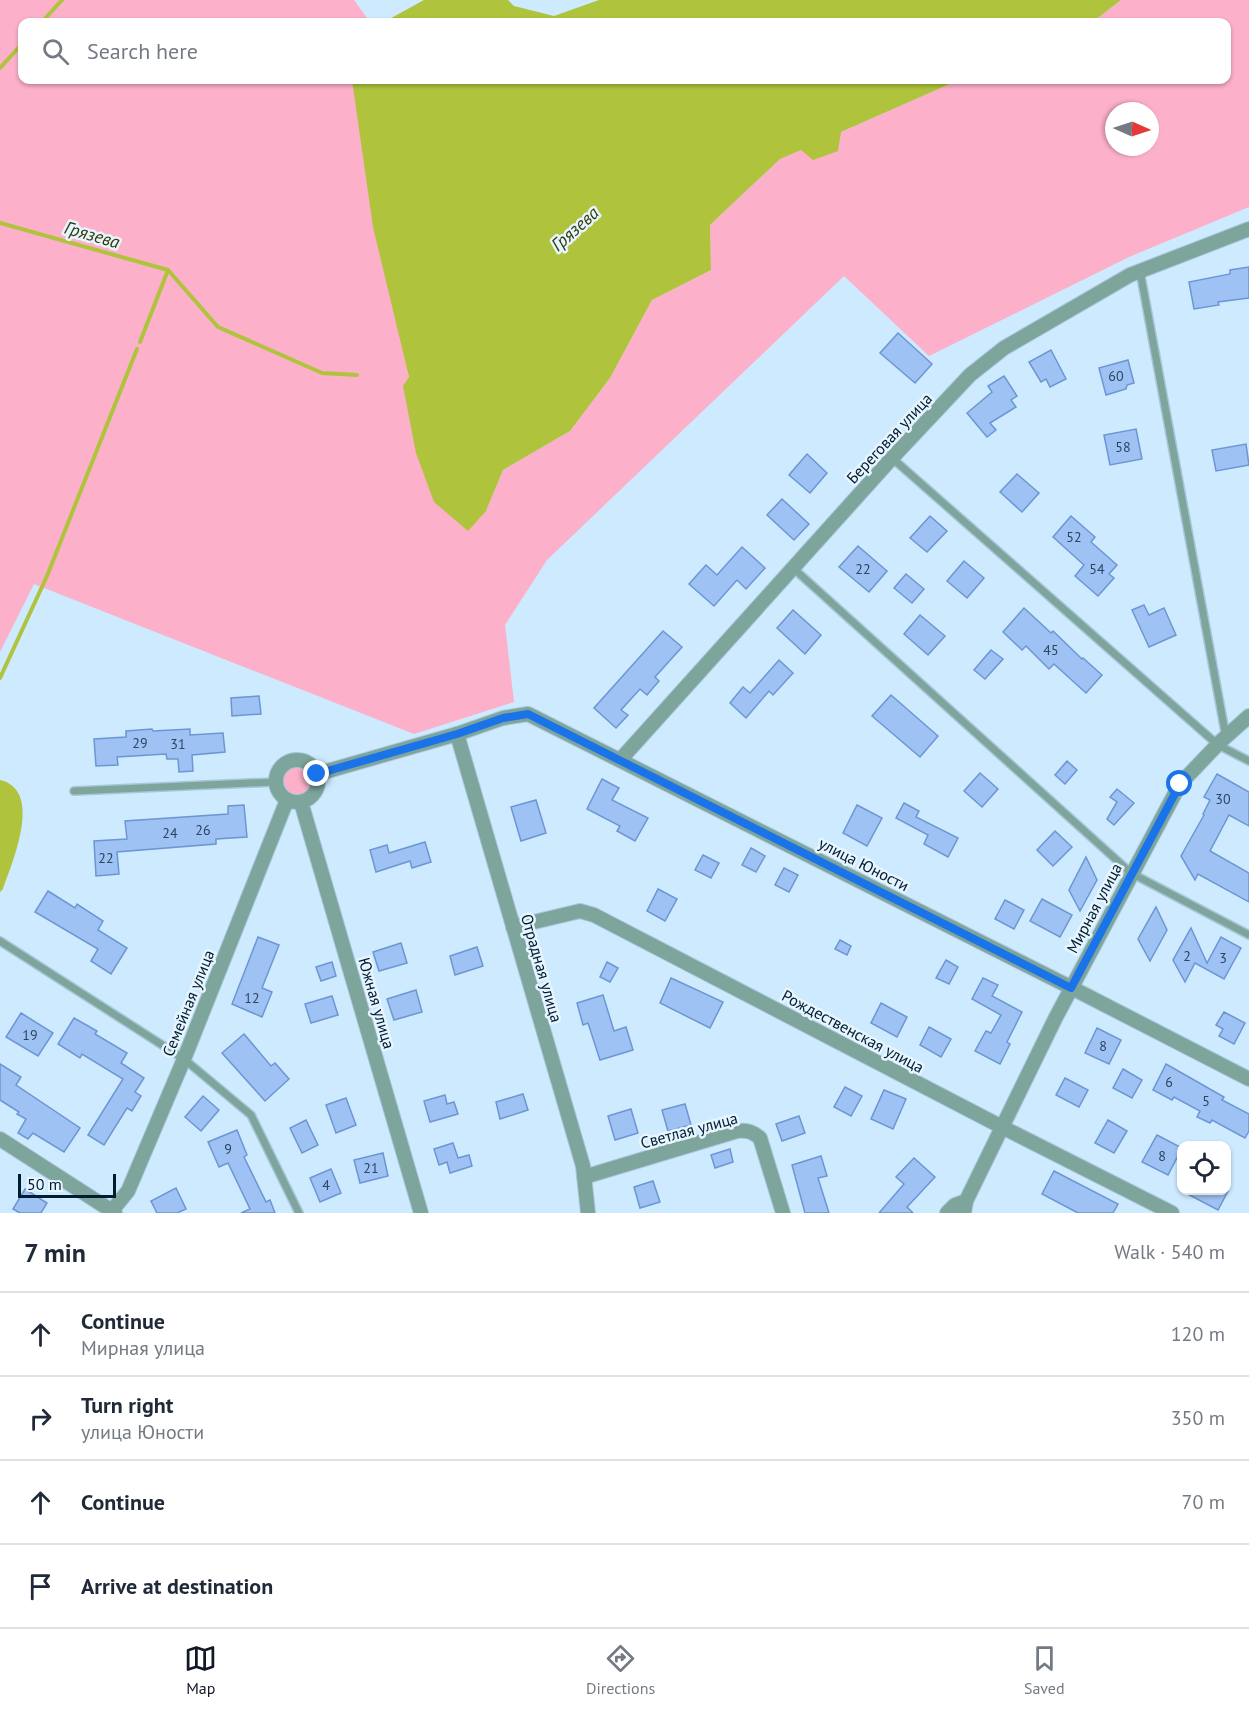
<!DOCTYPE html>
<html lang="en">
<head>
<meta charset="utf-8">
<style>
  :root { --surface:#fff; --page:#f6f6f7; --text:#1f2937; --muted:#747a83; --line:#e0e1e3; --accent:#111827 }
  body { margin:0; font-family:"PT Sans",sans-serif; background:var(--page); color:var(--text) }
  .controls { position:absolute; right:18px; bottom:18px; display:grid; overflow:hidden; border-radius:12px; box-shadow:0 2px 4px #0004 }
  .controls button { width:54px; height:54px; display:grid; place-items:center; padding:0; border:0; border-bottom:2px solid var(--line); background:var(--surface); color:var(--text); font:30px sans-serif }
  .compass { position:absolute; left:1105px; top:102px; width:54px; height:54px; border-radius:50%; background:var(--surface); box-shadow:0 2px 4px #0004; rotate:93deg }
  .scale { position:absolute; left:18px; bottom:15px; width:98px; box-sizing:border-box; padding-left:6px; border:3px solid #001d2f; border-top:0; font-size:16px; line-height:21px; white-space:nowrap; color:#001d2f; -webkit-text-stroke:4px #e6f5ff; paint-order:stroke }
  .stop { position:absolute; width:18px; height:18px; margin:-14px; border:4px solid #1a73e8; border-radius:50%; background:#fff }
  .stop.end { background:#1a73e8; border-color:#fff; box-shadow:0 2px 6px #0008 }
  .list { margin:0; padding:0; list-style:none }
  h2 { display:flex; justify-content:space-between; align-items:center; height:78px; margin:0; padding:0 24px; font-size:26px }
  h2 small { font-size:20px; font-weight:400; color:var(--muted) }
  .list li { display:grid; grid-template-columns:39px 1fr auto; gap:18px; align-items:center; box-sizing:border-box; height:84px; padding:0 24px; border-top:2px solid var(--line) }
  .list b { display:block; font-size:22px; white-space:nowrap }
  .list p { margin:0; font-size:20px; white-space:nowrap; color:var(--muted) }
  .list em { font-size:20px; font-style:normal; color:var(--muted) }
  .icon { flex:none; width:33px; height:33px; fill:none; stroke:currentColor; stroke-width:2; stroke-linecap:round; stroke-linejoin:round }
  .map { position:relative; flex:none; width:1249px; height:1213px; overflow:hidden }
  .search { position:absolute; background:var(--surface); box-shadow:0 2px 4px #0004; left:18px; right:18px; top:18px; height:66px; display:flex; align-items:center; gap:15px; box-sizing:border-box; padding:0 21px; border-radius:12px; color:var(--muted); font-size:22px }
  .sheet { height:414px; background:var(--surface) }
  nav { display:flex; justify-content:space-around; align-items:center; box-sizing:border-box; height:84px; border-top:2px solid var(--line); background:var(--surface); font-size:16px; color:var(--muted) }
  nav a { display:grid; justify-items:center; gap:3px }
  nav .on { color:var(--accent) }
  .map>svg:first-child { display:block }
  .green { fill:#fcb0c9; fill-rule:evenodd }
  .water { fill:#afc33c }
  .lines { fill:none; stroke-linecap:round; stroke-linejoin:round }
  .stream { stroke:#afc33c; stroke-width:4 }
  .building { fill:#9fc2f5; stroke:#6c96d3; stroke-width:1.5 }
  .lane-casing { stroke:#a8c5d9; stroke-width:10 }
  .street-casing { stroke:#a8c5d9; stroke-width:16 }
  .lane { stroke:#7da59b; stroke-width:7 }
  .street { stroke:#7da59b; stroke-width:14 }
  .route { stroke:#1a73e8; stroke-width:8 }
  .labels { text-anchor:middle; stroke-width:5; stroke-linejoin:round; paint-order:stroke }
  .number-label { font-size:14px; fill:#284660 }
  .street-label { font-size:16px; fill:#001d2f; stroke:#e6f5ff }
  .water-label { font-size:18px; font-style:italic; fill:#343c04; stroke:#e6f5ff }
</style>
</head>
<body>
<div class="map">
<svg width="1249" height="1213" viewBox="0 0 1249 1213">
  <rect width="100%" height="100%" fill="#cdeafe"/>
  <g class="green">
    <path d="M0,0H354L370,22H22V80H353L409,378L486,511L503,470L570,431L610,378L652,300L711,270L710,225L780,159L959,80H1226V22H1087L1099,17L1121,0H1249V207L1129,257L929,356L844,276L547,560L505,625L514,702L414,734L34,584L0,652ZM1114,111H1150V147H1114Z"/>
    <circle cx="297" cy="781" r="14"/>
  </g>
  <g class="water">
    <path d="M424,0H508L514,6L554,16L599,0H1121L1099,17L1087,22H384Z"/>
    <path d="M352,80H959L841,132L838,151L813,160L801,150L780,159L710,225L711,270L652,300L610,378L570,431L503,470L486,511L468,531L434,502L416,453L403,386L409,377L373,227Z"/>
    <path d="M0,780C44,790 12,863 3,889L0,892Z"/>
  </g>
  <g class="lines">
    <g class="stream">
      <path d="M42,22L62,0"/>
      <path d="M0,68L22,44"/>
      <path d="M0,223L168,270L218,327L322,373L357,375"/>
      <path d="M140,342L168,270"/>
      <path d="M0,678L47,576L137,349"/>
    </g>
  </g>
  <g class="building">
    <path d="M1249,267V298L1218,302L1219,305L1194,309L1189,282L1230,274V270Z"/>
    <path d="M898,333L932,364L915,383L880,353Z"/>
    <path d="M1051,350L1066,379L1050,387L1046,379L1041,382L1029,362Z"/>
    <path d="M1128,360L1134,383L1127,385L1126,389L1106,395L1099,368Z"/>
    <path d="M1004,376L1017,396L1011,400L1016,407L990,423L996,430L987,437L967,413L992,392L988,386Z"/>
    <path d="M1136,429L1142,459L1110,465L1104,435Z"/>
    <path d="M1246,444L1249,465L1216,471L1212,450Z"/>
    <path d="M807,454L827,473L810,493L789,475Z"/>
    <path d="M1017,474L1039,493L1022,512L1000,492Z"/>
    <path d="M782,499L809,524L794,540L767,515Z"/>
    <path d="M930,516L947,531L927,552L910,538Z"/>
    <path d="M1071,516L1095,537L1091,542L1117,565L1109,574L1114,578L1098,596L1075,576L1084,565L1053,537Z"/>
    <path d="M858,546L887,571L869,592L839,567Z"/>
    <path d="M742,547L765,568L746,589L737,580L714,606L689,584L706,565L717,575Z"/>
    <path d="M964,561L984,578L967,598L947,581Z"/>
    <path d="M906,574L924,589L912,603L894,588Z"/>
    <path d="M1144,605L1149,615L1164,608L1176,635L1149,647L1132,610Z"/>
    <path d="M1024,608L1051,633L1053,631L1082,659L1083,658L1102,675L1086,693L1054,664L1049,669L1026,646L1022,650L1003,632Z"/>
    <path d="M793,610L821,635L805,654L777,628Z"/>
    <path d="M920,615L945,636L928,655L904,634Z"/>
    <path d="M663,631L682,647L655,677L659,681L647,695L640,689L621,710L628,715L616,728L594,708Z"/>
    <path d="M991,650L1003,659L985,679L974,670Z"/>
    <path d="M779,660L793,673L773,695L769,691L746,718L730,703L743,687L750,693Z"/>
    <path d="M891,695L938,736L920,757L872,716Z"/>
    <path d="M259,696L261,714L232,716L231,698Z"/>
    <path d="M152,729L153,731L190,729V735L223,733L225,752L192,755L193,771L179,772L178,759H167L166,754L117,757L118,765L96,766L94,739L126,737V731Z"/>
    <path d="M1067,761L1077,770L1065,784L1055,775Z"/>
    <path d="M980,773L998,789L982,807L964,791Z"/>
    <path d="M1217,774L1249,792V826L1229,815L1210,851L1249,873V902L1198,874L1195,880L1181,856L1204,815L1203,814L1210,800L1204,797Z"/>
    <path d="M602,779L619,788L612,800L648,818L635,841L617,831L620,826L587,809Z"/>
    <path d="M1117,789L1134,803L1114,825L1107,819L1117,802L1110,797Z"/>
    <path d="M536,800L546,833L521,841L511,807Z"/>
    <path d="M904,803L919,811L916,817L958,838L948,857L924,844L928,835L896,818Z"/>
    <path d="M244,805L247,837L216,839V844L117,852L119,874L96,876L94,841L127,839L125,821L228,814V806Z"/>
    <path d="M857,805L882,818L867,846L843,833Z"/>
    <path d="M1055,831L1072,847L1053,866L1037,850Z"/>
    <path d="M425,842L431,862L412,868L410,861L376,872L370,850L387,845L389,853Z"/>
    <path d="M751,848L765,856L756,872L742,865Z"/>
    <path d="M703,855L719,863L711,878L695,870Z"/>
    <path d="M1086,857L1097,880L1080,911L1069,890Z"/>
    <path d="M784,868L798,875L789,892L775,885Z"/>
    <path d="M658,889L677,899L665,921L647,911Z"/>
    <path d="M48,891L75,908L77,904L103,921L98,930L127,948L111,974L91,961L98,949L35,912Z"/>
    <path d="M1042,899L1072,915L1060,937L1030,921Z"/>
    <path d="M1005,900L1024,910L1014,929L995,919Z"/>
    <path d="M1156,907L1167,930L1150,961L1138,939Z"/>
    <path d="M1191,928L1207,963L1221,937L1241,948L1224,979L1195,963L1185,982L1173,960Z"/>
    <path d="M258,937L279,945L262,988L272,992L262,1017L232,1004Z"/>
    <path d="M840,940L851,946L847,955L835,949Z"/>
    <path d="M401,943L407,963L379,971L373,952Z"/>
    <path d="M477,947L483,966L455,975L450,956Z"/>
    <path d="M946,960L958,967L949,984L936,978Z"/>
    <path d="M332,962L336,976L321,981L316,967Z"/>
    <path d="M607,962L618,968L610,982L600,977Z"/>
    <path d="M671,978L723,1002L710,1028L660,1003Z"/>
    <path d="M983,978L998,985L992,996L1022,1012L1007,1042L1010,1044L1000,1064L975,1051L986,1031L991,1033L1001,1015L972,999Z"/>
    <path d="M416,990L422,1012L394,1020L387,999Z"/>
    <path d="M603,995L614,1031L626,1027L633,1050L600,1060L588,1023L583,1025L577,1003Z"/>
    <path d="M332,996L338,1015L311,1023L305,1004Z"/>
    <path d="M881,1003L907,1017L897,1037L871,1023Z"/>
    <path d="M1224,1012L1245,1023L1234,1044L1219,1036L1223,1029L1216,1025Z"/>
    <path d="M21,1013L53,1033L38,1056L6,1037Z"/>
    <path d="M74,1018L97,1031L95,1034L127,1053L121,1063L144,1078L135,1092L141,1096L132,1111L127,1108L104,1145L88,1135L123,1079L82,1054L80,1058L58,1044Z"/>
    <path d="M929,1027L951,1039L941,1057L920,1045Z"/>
    <path d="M1097,1028L1121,1040L1109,1064L1085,1053Z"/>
    <path d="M244,1034L271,1066L275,1063L289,1079L265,1101L222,1053Z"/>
    <path d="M0,1064L21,1077L16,1085L80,1128L64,1152L33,1133L28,1139L18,1133L26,1119L17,1114L19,1112L0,1100Z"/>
    <path d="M1166,1064L1224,1097L1222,1100L1249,1114V1131L1245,1138L1212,1120L1210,1123L1197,1117L1200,1111L1174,1097L1172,1100L1153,1090Z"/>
    <path d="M1123,1069L1142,1080L1132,1098L1113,1088Z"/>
    <path d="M1065,1078L1088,1090L1079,1107L1056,1095Z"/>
    <path d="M845,1087L862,1096L851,1116L834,1107Z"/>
    <path d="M884,1090L906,1099L893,1129L871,1119Z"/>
    <path d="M523,1094L528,1110L500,1119L496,1102Z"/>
    <path d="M445,1095L447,1104L454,1102L458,1114L430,1122L424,1101Z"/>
    <path d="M203,1096L219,1110L201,1131L185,1117Z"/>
    <path d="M346,1098L356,1125L336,1133L326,1105Z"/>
    <path d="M685,1104L691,1125L668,1131L662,1110Z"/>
    <path d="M631,1109L638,1133L615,1140L608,1116Z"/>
    <path d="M799,1116L805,1133L782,1141L776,1124Z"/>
    <path d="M306,1120L318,1145L302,1153L290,1128Z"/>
    <path d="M1108,1120L1127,1131L1114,1153L1095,1143Z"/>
    <path d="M237,1130L247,1155L244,1157L266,1202L270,1200L275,1213H241L250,1209L228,1163L219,1167L208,1142Z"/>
    <path d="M1157,1135L1182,1148L1168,1175L1142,1162Z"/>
    <path d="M453,1143L458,1158L469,1155L472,1166L450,1173L447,1162L439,1165L434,1149Z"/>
    <path d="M730,1149L733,1162L715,1168L711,1155Z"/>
    <path d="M383,1153L388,1176L360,1183L354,1160Z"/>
    <path d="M821,1156L827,1176L818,1178L829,1213H805L792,1165Z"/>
    <path d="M914,1158L935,1177L907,1207L913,1213H879L904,1184L896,1177Z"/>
    <path d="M331,1169L341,1193L320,1202L310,1178Z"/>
    <path d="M1054,1171L1118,1204L1113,1213H1078L1042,1194Z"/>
    <path d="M653,1181L660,1202L640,1208L634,1187Z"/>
    <path d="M176,1188L186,1209L177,1213H157L151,1201Z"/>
    <path d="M25,1189L47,1203L41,1213H20L13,1209Z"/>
    <path d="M1182,1191H1228L1218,1210Z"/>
  </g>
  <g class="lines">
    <defs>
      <g id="lane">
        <path d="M1140,271L1226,737"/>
        <path d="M892,458L1218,745L1249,761"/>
        <path d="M793,568L1131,873L1249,935"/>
        <path d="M74,791L275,782"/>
        <path d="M0,941L184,1059L251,1115L299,1213"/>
      </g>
      <g id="street">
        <path d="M457,734L583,1166L588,1213"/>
        <path d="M621,759L892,458L970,375L1004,348L1130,275L1249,229"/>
        <circle cx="297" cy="781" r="21"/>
        <path d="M317,774L457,734L503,718L528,714L1072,988L1249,1079"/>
        <path d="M301,802L421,1213"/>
        <path d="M513,927L580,911L594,915L1002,1127L1172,1213"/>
        <path d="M0,1139L115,1213"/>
        <path d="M584,1177L737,1131C748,1130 753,1132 760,1138L783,1213"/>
        <path d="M110,1213L128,1191L184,1059L287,800"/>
        <path d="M947,1213L955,1205L966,1201"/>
        <path d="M964,1213L966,1201L1056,1017L1180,784L1220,742L1249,716"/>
      </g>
    </defs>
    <use href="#lane" class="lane-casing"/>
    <use href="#street" class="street-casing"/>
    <use href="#lane" class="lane"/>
    <use href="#street" class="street"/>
  </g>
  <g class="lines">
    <path class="route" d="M317,774L457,734L503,718L528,714L1071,988L1180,784"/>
  </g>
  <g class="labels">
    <g class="number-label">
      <text x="1116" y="381">60</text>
      <text x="1123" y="452">58</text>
      <text x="1074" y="542">52</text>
      <text x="863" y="574">22</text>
      <text x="1097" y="574">54</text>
      <text x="1051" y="655">45</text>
      <text x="140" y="748">29</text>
      <text x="178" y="749">31</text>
      <text x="1223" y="804">30</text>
      <text x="203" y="835">26</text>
      <text x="170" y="838">24</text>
      <text x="106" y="863">22</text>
      <text x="1187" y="961">2</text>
      <text x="1223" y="963">3</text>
      <text x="252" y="1003">12</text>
      <text x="30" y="1040">19</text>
      <text x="1103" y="1051">8</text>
      <text x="1169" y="1087">6</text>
      <text x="1206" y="1106">5</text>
      <text x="228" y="1154">9</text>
      <text x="1162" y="1161">8</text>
      <text x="371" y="1173">21</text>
      <text x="326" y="1190">4</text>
    </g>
    <g class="street-label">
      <text transform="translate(889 438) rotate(-47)" y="6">Береговая улица</text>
      <text transform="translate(864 864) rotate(27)" y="6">улица Юности</text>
      <text transform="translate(1094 908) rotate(-62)" y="6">Мирная улица</text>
      <text transform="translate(542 968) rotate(74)" y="6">Отрадная улица</text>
      <text transform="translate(188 1003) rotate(-68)" y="6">Семейная улица</text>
      <text transform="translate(377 1003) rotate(74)" y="6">Южная улица</text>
      <text transform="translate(853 1031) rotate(28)" y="6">Рождественская улица</text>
      <text transform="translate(689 1130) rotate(-15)" y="6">Светлая улица</text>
    </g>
    <g class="water-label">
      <text transform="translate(575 229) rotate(-42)" y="6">Грязева</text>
      <text transform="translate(92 235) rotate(16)" y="6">Грязева</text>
    </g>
  </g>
</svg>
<div class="controls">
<button><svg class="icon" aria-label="locate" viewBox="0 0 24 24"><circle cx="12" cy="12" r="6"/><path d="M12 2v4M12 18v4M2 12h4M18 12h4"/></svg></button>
</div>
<svg class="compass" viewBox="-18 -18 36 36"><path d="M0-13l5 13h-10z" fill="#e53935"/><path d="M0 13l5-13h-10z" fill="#747a83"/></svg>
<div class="scale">50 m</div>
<div class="stop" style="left:1180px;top:784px"></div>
<div class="stop end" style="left:317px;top:774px"></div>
<div class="search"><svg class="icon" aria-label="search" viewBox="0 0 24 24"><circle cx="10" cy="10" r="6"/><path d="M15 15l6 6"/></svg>Search here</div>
</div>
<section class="sheet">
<h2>7 min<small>Walk · 540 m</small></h2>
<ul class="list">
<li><svg class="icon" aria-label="ahead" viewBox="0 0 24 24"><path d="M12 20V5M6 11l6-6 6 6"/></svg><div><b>Continue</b><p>Мирная улица</p></div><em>120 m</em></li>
<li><svg class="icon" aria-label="right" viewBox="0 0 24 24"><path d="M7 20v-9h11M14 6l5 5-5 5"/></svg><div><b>Turn right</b><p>улица Юности</p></div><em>350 m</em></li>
<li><svg class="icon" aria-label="ahead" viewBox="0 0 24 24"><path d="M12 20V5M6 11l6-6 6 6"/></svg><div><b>Continue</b></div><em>70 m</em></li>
<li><svg class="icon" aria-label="arrive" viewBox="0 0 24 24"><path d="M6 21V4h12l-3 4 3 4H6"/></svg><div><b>Arrive at destination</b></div></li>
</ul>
</section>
<nav>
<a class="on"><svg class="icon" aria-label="map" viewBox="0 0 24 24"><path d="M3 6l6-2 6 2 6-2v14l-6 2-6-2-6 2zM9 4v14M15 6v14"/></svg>Map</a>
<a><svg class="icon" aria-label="directions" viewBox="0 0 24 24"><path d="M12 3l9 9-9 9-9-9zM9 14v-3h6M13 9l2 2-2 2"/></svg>Directions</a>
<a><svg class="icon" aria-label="saved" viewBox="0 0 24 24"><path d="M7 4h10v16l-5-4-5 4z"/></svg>Saved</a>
</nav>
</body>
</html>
